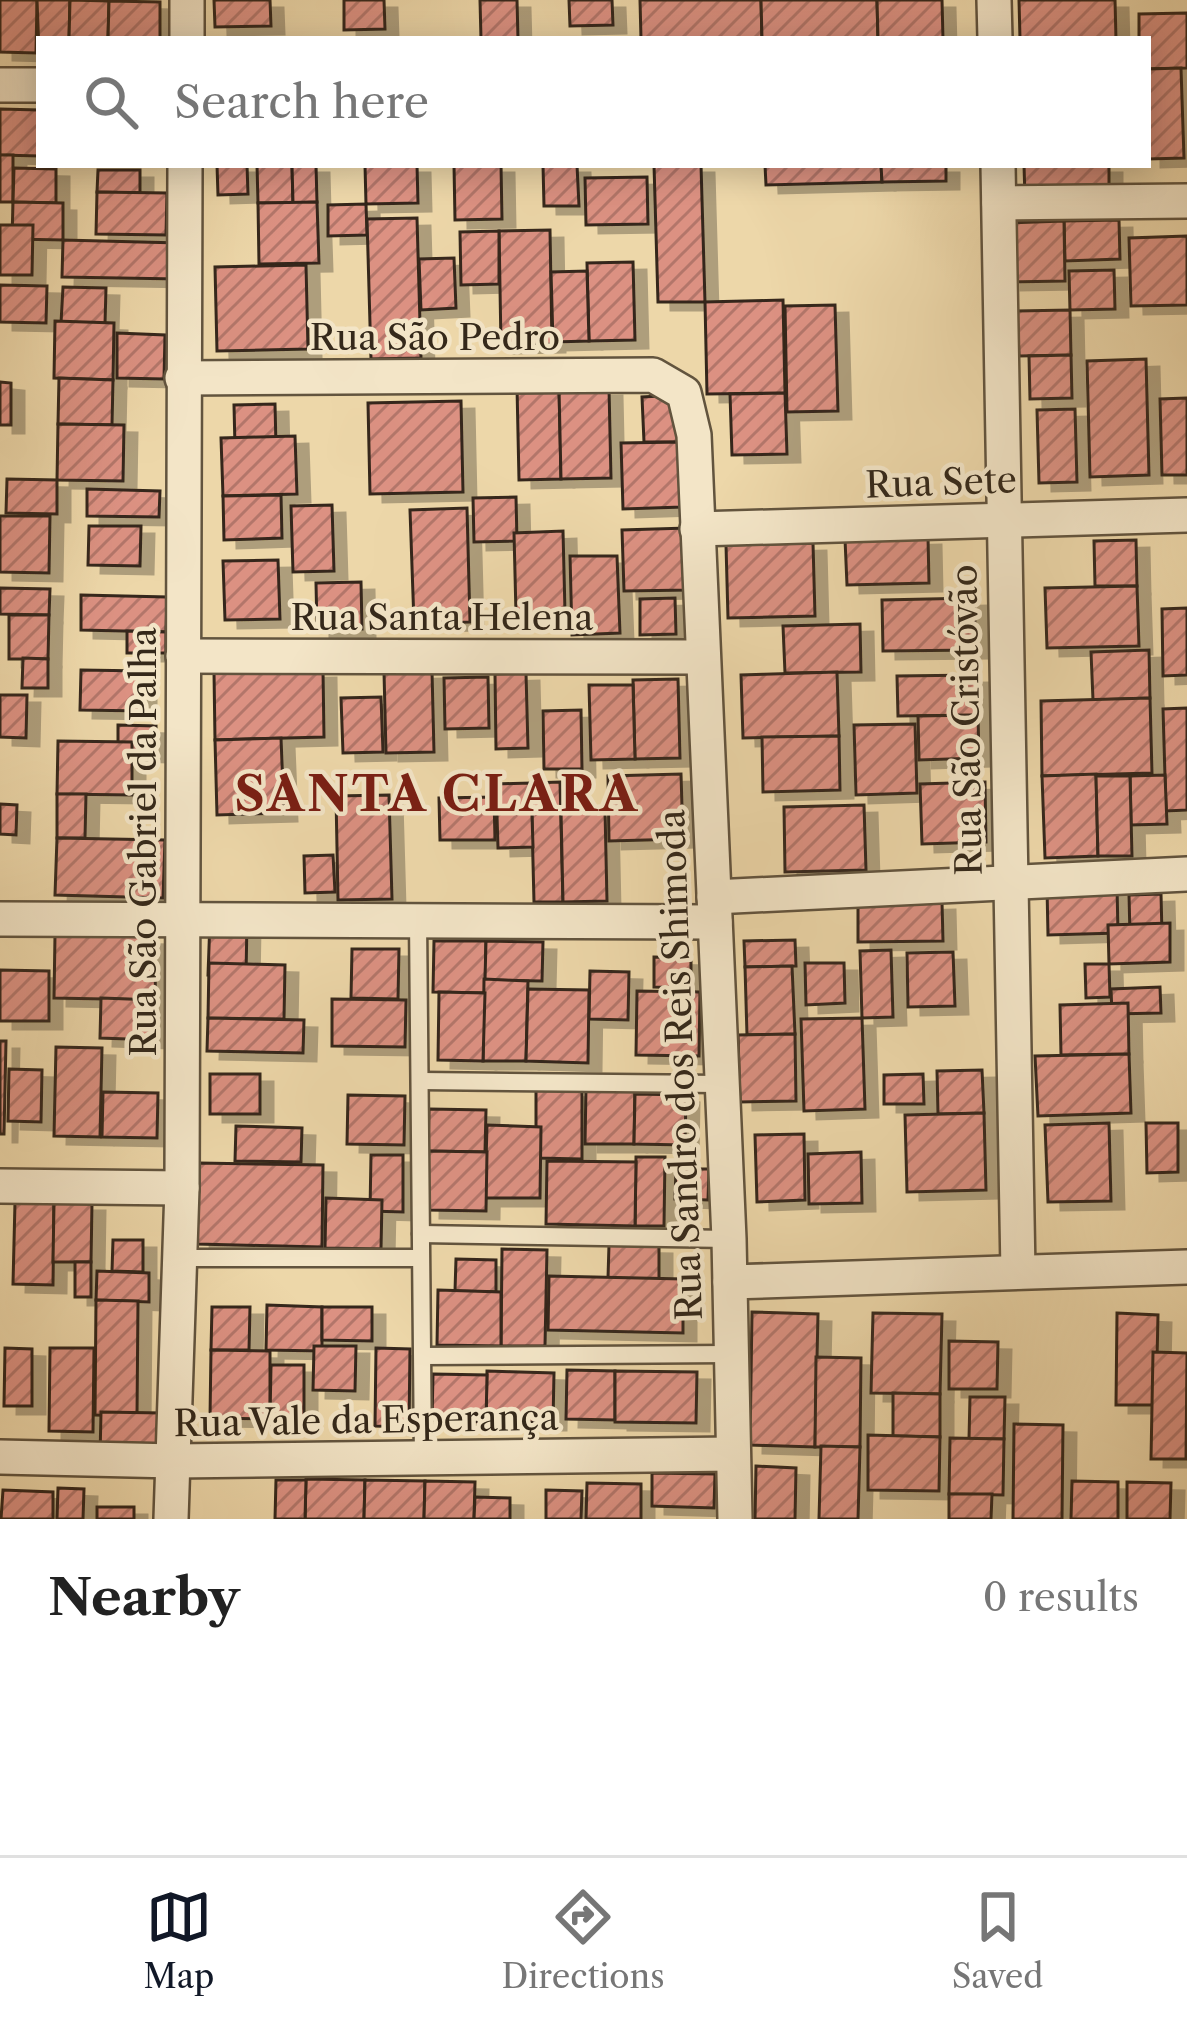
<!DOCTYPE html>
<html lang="en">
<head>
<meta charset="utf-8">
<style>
  :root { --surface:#fff; --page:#f6f6f6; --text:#222; --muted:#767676; --line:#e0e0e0; --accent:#111827 }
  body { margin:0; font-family:"Libre Caslon Text",serif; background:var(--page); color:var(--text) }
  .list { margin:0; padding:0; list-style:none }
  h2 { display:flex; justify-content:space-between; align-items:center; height:156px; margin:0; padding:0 48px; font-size:51px }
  h2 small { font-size:39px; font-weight:400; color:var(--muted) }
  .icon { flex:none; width:66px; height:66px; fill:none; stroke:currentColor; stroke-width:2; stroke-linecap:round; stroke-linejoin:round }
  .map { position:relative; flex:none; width:1187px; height:1519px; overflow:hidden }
  .search { position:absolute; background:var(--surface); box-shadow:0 6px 30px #0003; left:36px; right:36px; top:36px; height:132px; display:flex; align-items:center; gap:30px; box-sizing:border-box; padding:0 42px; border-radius:0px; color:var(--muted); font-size:45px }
  .sheet { height:336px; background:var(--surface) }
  nav { display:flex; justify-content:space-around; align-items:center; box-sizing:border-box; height:168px; border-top:3px solid var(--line); background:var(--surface); font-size:33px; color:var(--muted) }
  nav a { display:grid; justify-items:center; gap:6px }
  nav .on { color:var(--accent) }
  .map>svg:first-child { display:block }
  .building { fill:url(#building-hatch); stroke:#34281a; stroke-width:3; filter:url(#shadow) }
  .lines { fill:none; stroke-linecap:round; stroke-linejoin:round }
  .lane-casing { stroke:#62543e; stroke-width:21 }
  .street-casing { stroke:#62543e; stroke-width:38 }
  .lane { stroke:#f3e5c7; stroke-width:16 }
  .street { stroke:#f3e5c7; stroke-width:33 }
  .labels { text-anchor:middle; stroke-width:9; stroke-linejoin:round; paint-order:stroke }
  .street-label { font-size:36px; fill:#34281a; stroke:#f3e5c7 }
  .district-label { font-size:48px; font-weight:bold; letter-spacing:3px; fill:#7a1f14; stroke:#f3e5c7 }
</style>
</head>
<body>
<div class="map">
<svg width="1187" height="1519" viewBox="0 0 1187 1519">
  <defs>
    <pattern id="building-hatch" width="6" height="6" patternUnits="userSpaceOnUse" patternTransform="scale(3)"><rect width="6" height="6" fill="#dc9182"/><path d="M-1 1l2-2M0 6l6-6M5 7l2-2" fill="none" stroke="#b3766a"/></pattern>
    <filter id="shadow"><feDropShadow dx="13" dy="8" stdDeviation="0" flood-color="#0004"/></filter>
  </defs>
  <rect width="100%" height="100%" fill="#edd7a9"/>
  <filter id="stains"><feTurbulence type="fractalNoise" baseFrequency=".00167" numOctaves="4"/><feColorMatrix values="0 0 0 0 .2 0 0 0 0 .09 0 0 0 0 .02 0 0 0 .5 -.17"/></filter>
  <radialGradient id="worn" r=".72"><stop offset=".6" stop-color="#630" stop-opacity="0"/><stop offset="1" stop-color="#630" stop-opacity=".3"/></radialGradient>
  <g class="building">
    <path d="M0,0H37L36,53L0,52Z"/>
    <path d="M37,0H70L69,39H39V53Z"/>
    <path d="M70,0L109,1L108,39H69Z"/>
    <path d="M214,0H270L271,26L215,27Z"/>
    <path d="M344,0H384L385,29L344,30Z"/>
    <path d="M480,0H517L518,39H481Z"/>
    <path d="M569,0H612L613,25L570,26Z"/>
    <path d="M640,0H761L762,39H641Z"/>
    <path d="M761,0H877L878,39H762Z"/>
    <path d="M877,0H942L943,39H878Z"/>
    <path d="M1019,0H1115L1116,39H1020Z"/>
    <path d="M109,1L160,2V39H108Z"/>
    <path d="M1187,13V68L1148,69V39H1139V14Z"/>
    <path d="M1181,68L1184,158L1148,159V69Z"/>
    <path d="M0,109L39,110V156L0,155Z"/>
    <rect x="0" y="155" width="13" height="47"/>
    <path d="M217,165H247L248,194L218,195Z"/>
    <path d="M257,165H292L293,203H258Z"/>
    <path d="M292,165H316L317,202L293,203Z"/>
    <path d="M365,165H417L418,203L366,204Z"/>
    <path d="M454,165H501L502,219L455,220Z"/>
    <path d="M543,165H577L579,206H544Z"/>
    <path d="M654,165H701L705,302H658Z"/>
    <path d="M765,165H881L882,182L766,185Z"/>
    <path d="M881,165H946V181L882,182Z"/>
    <path d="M1024,165H1109V196L1025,198Z"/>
    <path d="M14,168L56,169V203L13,202Z"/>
    <path d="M98,170H140V193L97,192Z"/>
    <path d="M647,177L648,224L586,225L585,178Z"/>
    <path d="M97,192L167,193L166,235L96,234Z"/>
    <path d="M13,202L63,203V240L12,239Z"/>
    <path d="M317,202L319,263L259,264L258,203Z"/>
    <path d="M366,204L367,235L328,236V205Z"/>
    <path d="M417,218L421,358L371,359L367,219Z"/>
    <path d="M1119,220L1120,259L1065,261L1064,221Z"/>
    <path d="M1064,221L1065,281L1008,282L1007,223Z"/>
    <path d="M0,225H33L32,275H0Z"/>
    <path d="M550,230L552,344L501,345L499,231Z"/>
    <path d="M499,231V284L461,285L460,232Z"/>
    <path d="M1187,236V305L1131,306L1129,238Z"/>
    <path d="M63,240L179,243L178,279L62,277Z"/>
    <path d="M454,258L456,308L421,310L419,259Z"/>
    <path d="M633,262L635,340L589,341L587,263Z"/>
    <path d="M306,265L308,349L217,351L215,267Z"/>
    <path d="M1114,270L1115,309L1070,310L1069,271Z"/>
    <path d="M587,271L589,341L553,342L551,272Z"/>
    <path d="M0,285L47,286L46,323L0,322Z"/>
    <path d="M63,287L106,288L105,324L61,323Z"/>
    <path d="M783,300L785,393L707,394L705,302Z"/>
    <path d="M835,305L838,411L787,412L785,306Z"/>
    <path d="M1070,310L1071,355L1019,356L1017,311Z"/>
    <path d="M55,321L114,323L113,380L54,378Z"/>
    <path d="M117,333L165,335L164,379L117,378Z"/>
    <path d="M1071,355L1072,398L1030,399L1029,356Z"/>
    <path d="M1146,359L1149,475L1090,477L1087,361Z"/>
    <path d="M59,378L113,380L112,425L58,424Z"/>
    <path d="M0,382L11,383V425H0Z"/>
    <path d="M559,386L561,479L519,480L517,387Z"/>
    <path d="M609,388L611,478L561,479L559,389Z"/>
    <path d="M785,393L787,454L732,455L730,394Z"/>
    <path d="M679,395L681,442H644L642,397Z"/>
    <path d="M1187,398V475H1162L1160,399Z"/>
    <path d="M461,401L463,492L370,494L368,403Z"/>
    <path d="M275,404L276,446L235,447L234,405Z"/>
    <path d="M1075,409L1077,482L1039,483L1037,410Z"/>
    <path d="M58,424L124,425L123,481L57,480Z"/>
    <path d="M295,436L297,494L223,496L221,438Z"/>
    <path d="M681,442L682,507L623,509L621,443Z"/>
    <path d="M7,479L57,480V514L6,513Z"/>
    <path d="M87,489L160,491L159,517L87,516Z"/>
    <path d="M281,495L282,538L224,540L223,496Z"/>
    <path d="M516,497L517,541L474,542L473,498Z"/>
    <path d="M332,505L334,571L293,572L291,506Z"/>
    <path d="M467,508L470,622L414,623L410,510Z"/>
    <path d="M0,516H50L49,573L0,572Z"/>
    <path d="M89,526H141L140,566L88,565Z"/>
    <path d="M687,528L690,590L624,591L622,530Z"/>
    <path d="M563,531L565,612L516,614L514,533Z"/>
    <path d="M928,537L929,583L847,585L845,539Z"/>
    <path d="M1136,540L1137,586H1095L1094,541Z"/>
    <path d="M813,543L815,616L728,618L726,545Z"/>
    <path d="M570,556H617L620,633L572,635Z"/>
    <path d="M278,560L280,619L225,620L223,561Z"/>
    <path d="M361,582L362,629H317L316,583Z"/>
    <path d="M1137,586L1139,646L1047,648L1045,588Z"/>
    <path d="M0,588L50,589L49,615L0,614Z"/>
    <path d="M81,595L167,597L166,632L81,630Z"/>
    <path d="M675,598L676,634L640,635V599Z"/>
    <path d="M974,598L976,650L883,651L882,600Z"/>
    <path d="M1187,608V675L1163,676L1162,609Z"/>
    <path d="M9,615H49L48,659H9Z"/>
    <path d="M860,624L861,672L785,673L783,626Z"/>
    <path d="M127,631L166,632V653H127Z"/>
    <path d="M1149,650L1150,698L1093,700L1091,652Z"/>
    <path d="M23,658L48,659V688H22Z"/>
    <path d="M81,670L143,671V711L80,710Z"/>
    <path d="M323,670L324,737L215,740L214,672Z"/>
    <path d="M432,671L434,752L386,753L384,672Z"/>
    <path d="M837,672L839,736L743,738L741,675Z"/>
    <path d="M526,673L528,748L496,749L495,674Z"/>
    <path d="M976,675L978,715L898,716L897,676Z"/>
    <path d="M488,677L489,728L445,729L444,678Z"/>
    <path d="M678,679L680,758L635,759L633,680Z"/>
    <path d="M589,685H633L635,759L591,760Z"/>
    <path d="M0,695H27L26,738L0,737Z"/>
    <path d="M381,697L383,752L343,753L341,698Z"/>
    <path d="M1150,698L1152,773L1042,776L1041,701Z"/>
    <path d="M1187,708V810L1166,811L1163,709Z"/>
    <path d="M581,710L582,769H544L543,711Z"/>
    <path d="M978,715L979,758L919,760L918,716Z"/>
    <path d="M915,724L917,793L856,795L854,725Z"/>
    <path d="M118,725L156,726V754L118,753Z"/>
    <path d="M839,736L840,790L763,792L762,737Z"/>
    <path d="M281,738L284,813L217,815L215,740Z"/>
    <path d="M58,741L132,742V795L57,794Z"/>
    <path d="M681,774L683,839L609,841L608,776Z"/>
    <path d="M1096,774L1098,856L1045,858L1042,776Z"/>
    <path d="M1165,775L1167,824L1131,825L1130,776Z"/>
    <path d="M1096,776H1130L1132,856H1098Z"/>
    <path d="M560,782L563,902H534L531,783Z"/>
    <path d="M985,782L986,842L922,844L920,784Z"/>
    <path d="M531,783L533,847L498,848L496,784Z"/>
    <path d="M57,794H86L85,838H57Z"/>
    <path d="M389,795L392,899L338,900L336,796Z"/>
    <path d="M494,797L495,840H440L439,798Z"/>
    <path d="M0,804L17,805L16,835L0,834Z"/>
    <path d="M864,805L866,870L785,872L784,807Z"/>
    <path d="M605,810L607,901L563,902L561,811Z"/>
    <path d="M57,838L165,840L163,898L55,895Z"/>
    <path d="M333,855L335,892L305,893L304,856Z"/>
    <path d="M1117,886L1118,933L1048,935L1047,888Z"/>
    <path d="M1161,894L1162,934L1130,935L1129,895Z"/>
    <path d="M942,902L943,941L858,942V904Z"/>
    <path d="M210,920L247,921L246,976L208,975Z"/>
    <path d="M1170,923V962L1109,964L1108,925Z"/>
    <path d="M55,935L156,937L155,1000L54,998Z"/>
    <path d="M795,940L796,966L745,967L744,941Z"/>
    <path d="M434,941H486L485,993L433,992Z"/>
    <path d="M486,941L543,942L542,981L485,980Z"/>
    <path d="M352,949H399L398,999L351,998Z"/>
    <path d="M891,950L893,1017L862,1018L860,951Z"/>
    <path d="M953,952L955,1006L908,1007L907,953Z"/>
    <path d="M654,957L691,958V988L654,987Z"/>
    <path d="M209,963L285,965L284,1019L208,1018Z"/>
    <path d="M805,963H844L845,1003L806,1005Z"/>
    <path d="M1085,964H1109L1110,997L1086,998Z"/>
    <path d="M792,966L795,1034L747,1035L745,967Z"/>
    <path d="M0,970L49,971V1021H0Z"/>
    <path d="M590,971L629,972L628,1020L589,1019Z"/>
    <path d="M484,979L528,981L526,1061H483Z"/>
    <path d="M1160,987L1161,1013L1112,1014L1111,989Z"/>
    <path d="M528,989L589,990L588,1063L526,1061Z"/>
    <path d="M637,991L700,992L699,1056L636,1055Z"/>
    <path d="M439,992L485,993L483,1061L438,1060Z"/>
    <path d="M101,998L155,1000V1040L100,1038Z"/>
    <path d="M332,999L406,1000L405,1047L332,1046Z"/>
    <path d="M1128,1003L1129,1054L1061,1055L1060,1005Z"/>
    <path d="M208,1018L304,1020L303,1053L207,1051Z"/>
    <path d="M862,1018L865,1109L804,1111L801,1019Z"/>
    <path d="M795,1034L796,1101L740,1102L738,1035Z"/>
    <path d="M0,1041H6L4,1134H0Z"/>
    <path d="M56,1047L102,1048L100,1137L54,1136Z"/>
    <path d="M1129,1054L1131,1113L1038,1116L1035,1056Z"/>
    <path d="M9,1069L42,1070L41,1122L8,1121Z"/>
    <path d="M982,1070L984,1113L938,1114L937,1071Z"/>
    <rect x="210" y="1074" width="50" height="40"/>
    <path d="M923,1074L924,1104H884V1075Z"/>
    <path d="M586,1087H635L634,1144H585Z"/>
    <path d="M536,1089L582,1090V1159L536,1158Z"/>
    <path d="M103,1092L158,1093L157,1138L102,1137Z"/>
    <path d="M635,1094L686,1095L685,1145L634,1144Z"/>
    <path d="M348,1095L405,1096L404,1145L347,1144Z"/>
    <path d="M429,1109L486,1110L485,1152L428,1151Z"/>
    <path d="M984,1113L986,1190L907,1192L905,1115Z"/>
    <path d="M1109,1123L1111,1201L1048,1202L1045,1125Z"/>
    <path d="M1146,1123H1178V1172L1147,1173Z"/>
    <path d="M487,1125L541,1127L540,1198H485Z"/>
    <path d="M236,1126L302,1128L301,1162L235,1161Z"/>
    <path d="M804,1134L805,1200L757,1202L755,1135Z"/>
    <path d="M428,1151L487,1152L486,1211L427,1210Z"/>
    <path d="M861,1152L862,1203L809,1204L808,1154Z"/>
    <path d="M371,1155H403V1212L370,1211Z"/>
    <path d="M636,1157H665L664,1226H635Z"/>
    <path d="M547,1161L636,1162L635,1226L546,1224Z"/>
    <path d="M199,1163L323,1165L322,1247L197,1244Z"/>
    <path d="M676,1169H709L708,1200L675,1199Z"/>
    <path d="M326,1198L382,1200L381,1249L325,1248Z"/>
    <path d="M15,1202L54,1203L53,1285L13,1284Z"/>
    <path d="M54,1203H92L91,1262H53Z"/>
    <path d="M113,1240H143V1272L112,1271Z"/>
    <path d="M609,1245L659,1246V1279L608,1278Z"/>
    <path d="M502,1249L547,1250L545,1346H501Z"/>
    <path d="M456,1259L496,1260V1292L455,1291Z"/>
    <rect x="75" y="1262" width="16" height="35"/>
    <path d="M97,1271L149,1273V1302L96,1300Z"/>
    <path d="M549,1276L683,1279V1333L548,1330Z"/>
    <path d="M438,1290L501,1292V1346L437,1345Z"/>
    <path d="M96,1300L138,1301L137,1416L95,1415Z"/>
    <path d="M267,1305L322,1307V1351L266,1350Z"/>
    <path d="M212,1307H250L249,1350H211Z"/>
    <path d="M322,1307H372V1341L322,1340Z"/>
    <path d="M752,1312L818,1314L815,1447L750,1445Z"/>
    <path d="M873,1313L942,1314L940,1394L871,1393Z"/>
    <path d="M1117,1313L1158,1315L1156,1405H1116Z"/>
    <path d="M949,1341L998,1342L997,1389H949Z"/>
    <path d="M314,1346H356L355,1391L313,1390Z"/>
    <path d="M5,1348L32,1349V1406H4Z"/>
    <path d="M50,1348H94L93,1432L49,1431Z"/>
    <path d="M376,1348L410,1349L409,1427L375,1426Z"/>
    <path d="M211,1350L270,1351V1419L210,1418Z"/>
    <path d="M1153,1352L1187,1353L1186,1459H1151Z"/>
    <path d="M816,1357L861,1358L860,1447H815Z"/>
    <path d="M271,1365H304V1420L270,1419Z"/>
    <path d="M567,1370L615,1371V1420L566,1419Z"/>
    <path d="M487,1371L554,1373L553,1422H486Z"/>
    <path d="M615,1371L697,1372L696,1423L615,1422Z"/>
    <path d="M433,1374L487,1375L486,1422L432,1420Z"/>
    <path d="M893,1393L940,1394V1437L893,1436Z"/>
    <path d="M970,1397H1005L1004,1439H969Z"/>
    <path d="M101,1412L162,1413L161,1458L100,1457Z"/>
    <path d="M1014,1424L1063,1425L1062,1519H1013Z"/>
    <path d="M868,1435L940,1437L939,1491L868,1490Z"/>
    <path d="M950,1438L1004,1439L1003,1495L949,1494Z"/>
    <path d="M821,1446L860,1447L858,1519H819Z"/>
    <path d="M756,1466L796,1468L795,1519H755Z"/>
    <path d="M652,1473L715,1474L714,1508L652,1506Z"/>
    <path d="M306,1479L365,1480L364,1519H305Z"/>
    <path d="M276,1480H306L305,1519H275Z"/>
    <path d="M365,1480L425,1481L424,1519H364Z"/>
    <path d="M425,1481L475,1482L474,1519H424Z"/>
    <path d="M1072,1481L1118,1482V1519H1071Z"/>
    <path d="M1127,1482L1171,1483L1170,1519H1127Z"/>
    <path d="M587,1483L641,1484V1519H586Z"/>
    <path d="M58,1488L84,1489L83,1519H57Z"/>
    <path d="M3,1490L53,1492V1519H1Z"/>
    <path d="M546,1490L582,1491L581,1519H546Z"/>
    <path d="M949,1494H992L991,1519H949Z"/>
    <path d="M475,1497L510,1498V1519H474Z"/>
    <rect x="97" y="1507" width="37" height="12"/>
  </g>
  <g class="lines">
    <defs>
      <g id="lane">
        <path d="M418,919L423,1460"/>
        <path d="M421,1081L719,1084"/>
        <path d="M421,1234L729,1239"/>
        <path d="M181,1258H420"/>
        <path d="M423,1356L729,1354"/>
      </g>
      <g id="street">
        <path d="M994,0L995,39"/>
        <path d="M187,39V0"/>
        <path d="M0,85H39"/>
        <path d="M998,165L1018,1272"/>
        <path d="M999,203L1187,201"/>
        <path d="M182,378L653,375L684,393L694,435L729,1239L735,1519"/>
        <path d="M697,529L1187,515"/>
        <path d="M183,656L702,657"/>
        <path d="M714,897L1187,874"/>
        <path d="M0,919L715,922"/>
        <path d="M0,1186L182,1188"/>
        <path d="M730,1282L1187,1267"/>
        <path d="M0,1457L175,1461L733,1454"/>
        <path d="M171,1519L182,1188L185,165"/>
      </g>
    </defs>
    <use href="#lane" class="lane-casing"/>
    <use href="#street" class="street-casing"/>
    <use href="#lane" class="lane"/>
    <use href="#street" class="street"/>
  </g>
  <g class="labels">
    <g class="street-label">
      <text x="435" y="350">Rua São Pedro</text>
      <text transform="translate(941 482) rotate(-2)" y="13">Rua Sete</text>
      <text x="442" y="630">Rua Santa Helena</text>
      <text transform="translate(966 720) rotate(-91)" y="13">Rua São Cristóvão</text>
      <text transform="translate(143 842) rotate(-90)" y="13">Rua São Gabriel da Palha</text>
      <text transform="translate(680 1065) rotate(-92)" y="13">Rua Sandro dos Reis Shimoda</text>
      <text transform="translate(366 1420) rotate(-1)" y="13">Rua Vale da Esperança</text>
    </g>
    <g class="district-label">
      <text x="437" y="811">SANTA CLARA</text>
    </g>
  </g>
  <rect width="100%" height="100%" filter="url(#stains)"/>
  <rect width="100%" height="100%" fill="url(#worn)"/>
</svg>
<div class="search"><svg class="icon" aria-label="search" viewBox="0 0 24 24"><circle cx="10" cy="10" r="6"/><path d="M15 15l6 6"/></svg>Search here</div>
</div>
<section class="sheet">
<h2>Nearby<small>0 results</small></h2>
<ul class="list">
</ul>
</section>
<nav>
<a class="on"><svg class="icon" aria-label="map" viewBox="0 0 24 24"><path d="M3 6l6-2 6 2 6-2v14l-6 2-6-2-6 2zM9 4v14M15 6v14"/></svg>Map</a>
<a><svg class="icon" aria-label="directions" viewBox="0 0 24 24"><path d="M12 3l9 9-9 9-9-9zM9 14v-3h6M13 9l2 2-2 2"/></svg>Directions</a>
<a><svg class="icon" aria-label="saved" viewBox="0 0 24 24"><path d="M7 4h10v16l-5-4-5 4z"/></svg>Saved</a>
</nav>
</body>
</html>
